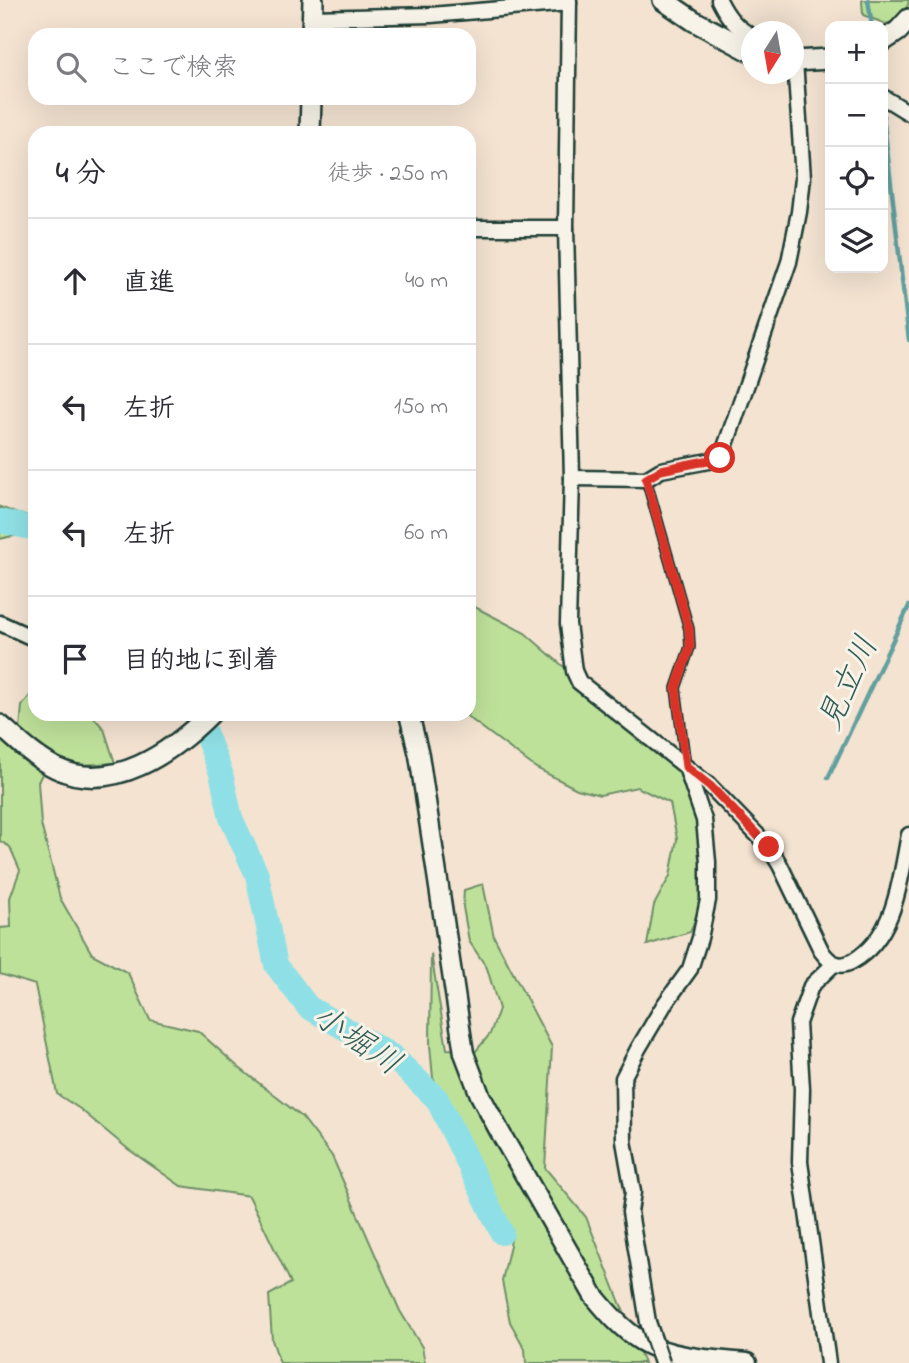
<!DOCTYPE html>
<html lang="ja">
<head>
<meta charset="utf-8">
<style>
  :root { --surface:#fff; --page:#f7f7f7; --text:#2b2b33; --muted:#7c7c81; --line:#e1e1e2 }
  body { margin:0; font-family:"Indie Flower","Klee One",sans-serif; background:var(--page); color:var(--text) }
  .controls { position:absolute; right:21px; top:21px; display:grid; overflow:hidden; border-radius:14px; box-shadow:0 7px 28px #0002 }
  .controls button { width:63px; height:63px; display:grid; place-items:center; padding:0; border:0; border-bottom:2px solid var(--line); background:var(--surface); color:var(--text); font:35px sans-serif }
  .compass { position:absolute; left:741px; top:21px; width:63px; height:63px; border-radius:50%; background:var(--surface); box-shadow:0 7px 28px #0002; rotate:191deg }
  .stop { position:absolute; width:21px; height:21px; margin:-16px; border:5px solid #d93025; border-radius:50%; background:#fff }
  .stop.end { background:#d93025; border-color:#fff; box-shadow:0 2px 7px #0008 }
  .list { margin:0; padding:0; list-style:none }
  h2 { display:flex; justify-content:space-between; align-items:center; height:91px; margin:0; padding:0 28px; font-size:30px }
  h2 small { font-size:23px; font-weight:400; color:var(--muted) }
  .list li { display:grid; grid-template-columns:46px 1fr auto; gap:21px; align-items:center; box-sizing:border-box; height:126px; padding:0 28px; border-top:2px solid var(--line) }
  .list b { display:block; font-size:26px; white-space:nowrap }
  .list em { font-size:23px; font-style:normal; color:var(--muted) }
  .icon { flex:none; width:38px; height:38px; fill:none; stroke:currentColor; stroke-width:2; stroke-linecap:round; stroke-linejoin:round }
  .map { position:relative; flex:none; width:909px; height:1363px; overflow:hidden }
  .search { position:absolute; background:var(--surface); box-shadow:0 7px 28px #0002; left:28px; top:28px; width:448px; height:77px; display:flex; align-items:center; gap:18px; box-sizing:border-box; padding:0 24px; border-radius:21px; color:var(--muted); font-size:26px }
  .panel { position:absolute; background:var(--surface); box-shadow:0 7px 28px #0002; left:28px; top:126px; width:448px; height:595px; border-radius:21px }
  .map>svg:first-child { display:block }
  .green { fill:#bee19a; stroke:#6e8f67; stroke-width:2 }
  .lines { fill:none; stroke-linecap:round; stroke-linejoin:round }
  .stream { stroke:#629f9f; stroke-width:4.5 }
  .river { stroke:#8fe0e6; stroke-width:24 }
  .service-casing { stroke:#1f3d34; stroke-width:12 }
  .minor-casing { stroke:#1f3d34; stroke-width:19 }
  .tertiary-casing { stroke:#1f3d34; stroke-width:23 }
  .secondary-casing { stroke:#1f3d34; stroke-width:24 }
  .service { stroke:#f7f3e8; stroke-width:7 }
  .minor { stroke:#f7f3e8; stroke-width:14 }
  .tertiary { stroke:#f7f3e8; stroke-width:18 }
  .secondary { stroke:#f7f3e8; stroke-width:19 }
  .minor-bridge-casing { stroke:#1f3d34; stroke-width:19; stroke-linecap:butt }
  .minor-bridge { stroke:#f7f3e8; stroke-width:14 }
  .route { stroke:#d93025; stroke-width:9 }
  .labels { text-anchor:middle; stroke-width:6; stroke-linejoin:round; paint-order:stroke }
  .water-label { font-size:33px; font-style:italic; fill:#355e58; stroke:#f7f3e8 }
</style>
</head>
<body>
<div class="map">
<svg width="909" height="1363" viewBox="0 0 909 1363">
  <rect width="100%" height="100%" fill="#f4e3d1"/>
  <filter id="ink" filterUnits="userSpaceOnUse"><feTurbulence type="fractalNoise" baseFrequency=".0143" numOctaves="2"/><feDisplacementMap in="SourceGraphic" scale="14" xChannelSelector="R" yChannelSelector="G"/><feConvolveMatrix kernelMatrix="1 2 1 2 8 2 1 2 1" color-interpolation-filters="sRGB"/></filter>
  <g filter="url(#ink)">
    <g class="green">
      <path d="M862,0H909L908,5L898,20L886,24L863,15Z"/>
      <path d="M0,507L18,514L35,517V537C22,534 12,535 0,539Z"/>
      <path d="M469,604L525,633L681,769L697,817L702,860L703,900L690,932L647,945L654,905L670,876L677,839L670,803L637,787L600,795L577,789L536,768L464,714H469Z"/>
      <path d="M34,690L35,691V714H91L104,729L115,763L81,765L51,756L38,782L41,824L60,898L92,954L128,973L150,1020L198,1031L237,1066L302,1117L332,1156L400,1311L422,1347L425,1363H280L272,1340L269,1295L291,1283L249,1196L181,1186L128,1149L80,1109L57,1094L35,985L0,974V928L11,927L10,898L20,870L10,847L0,841V739L20,729L22,706Z"/>
      <path d="M483,884L494,937L552,1047L545,1168L586,1217L644,1363H526L525,1349L510,1322L502,1281L512,1236L433,1078L430,1045L431,954L447,1049L476,1051L490,1034L499,1009L487,968L469,941L463,907L464,890Z"/>
    </g>
    <g class="lines">
      <g class="stream">
        <path d="M868,0L872,26"/>
        <path d="M883,114L909,340"/>
        <path d="M828,778L909,606"/>
      </g>
      <g class="river">
        <path d="M0,521L35,529"/>
        <path d="M198,714L221,773L231,818L257,875L276,965L308,1007L392,1056L437,1099L502,1233"/>
      </g>
      <defs>
        <path id="service" d="M646,479L689,629L690,647L676,688L686,767"/>
        <g id="minor">
          <path d="M569,0L566,228L572,478L568,624L574,671L579,682L710,786L769,847L780,865L822,952C830,963 840,969 853,961C896,936 900,879 909,835"/>
          <path d="M719,0C727,16 735,27 752,36"/>
          <path d="M313,18L431,15L569,3"/>
          <path d="M883,97L909,113"/>
          <path d="M469,228H566"/>
          <path d="M572,478L646,479L661,470L714,460L722,456L789,262L799,212L803,178L795,61"/>
          <path d="M0,623L35,639"/>
          <path d="M648,1322L630,1212L633,1192L624,1141L623,1078L638,1049L664,1005L690,969L700,938L708,900V862L704,820L686,767"/>
          <path d="M828,1363L800,1162L802,1089L798,1023L811,986L834,964"/>
        </g>
        <path id="tertiary" d="M409,714L419,755L464,1053L480,1095L501,1134L594,1296C608,1313 622,1329 641,1341C669,1358 715,1360 747,1363"/>
        <g id="secondary">
          <path d="M663,0L694,21L752,52"/>
          <path d="M312,35L313,0"/>
          <path d="M883,41L898,31L909,19"/>
          <path d="M794,61L830,59"/>
          <path d="M310,133L311,98"/>
          <path d="M0,725C17,740 35,758 56,768C112,795 172,752 210,714"/>
        </g>
      </defs>
      <use href="#service" class="service-casing"/>
      <use href="#minor" class="minor-casing"/>
      <use href="#tertiary" class="tertiary-casing"/>
      <use href="#secondary" class="secondary-casing"/>
      <use href="#service" class="service"/>
      <use href="#minor" class="minor"/>
      <use href="#tertiary" class="tertiary"/>
      <use href="#secondary" class="secondary"/>
      <defs>
        <path id="minor-bridge" d="M648,1322L662,1363"/>
      </defs>
      <use href="#minor-bridge" class="minor-bridge-casing"/>
      <use href="#minor-bridge" class="minor-bridge"/>
    </g>
  </g>
  <g class="lines" filter="url(#ink)">
    <path class="route" d="M720,458L661,470L646,479L689,629L690,647L676,688L686,767L710,786L769,847"/>
  </g>
  <g class="labels">
    <g class="water-label">
      <text transform="translate(846 682) rotate(-65)" y="12">見立川</text>
      <text transform="translate(358 1038) rotate(34)" y="12">小堀川</text>
    </g>
  </g>
</svg>
<div class="controls">
<button>+</button>
<button>−</button>
<button><svg class="icon" aria-label="locate" viewBox="0 0 24 24"><circle cx="12" cy="12" r="6"/><path d="M12 2v4M12 18v4M2 12h4M18 12h4"/></svg></button>
<button><svg class="icon" aria-label="layers" viewBox="0 0 24 24"><path d="M12 4l9 5-9 5-9-5zM3 14l9 5 9-5"/></svg></button>
</div>
<svg class="compass" viewBox="-18 -18 36 36"><path d="M0-13l5 13h-10z" fill="#e53935"/><path d="M0 13l5-13h-10z" fill="#7c7c81"/></svg>
<div class="stop" style="left:720px;top:458px"></div>
<div class="stop end" style="left:769px;top:847px"></div>
<div class="search"><svg class="icon" aria-label="search" viewBox="0 0 24 24"><circle cx="10" cy="10" r="6"/><path d="M15 15l6 6"/></svg>ここで検索</div>
<section class="panel">
<h2>4 分<small>徒歩 · 250 m</small></h2>
<ul class="list">
<li><svg class="icon" aria-label="ahead" viewBox="0 0 24 24"><path d="M12 20V5M6 11l6-6 6 6"/></svg><div><b>直進</b></div><em>40 m</em></li>
<li><svg class="icon" aria-label="left" viewBox="0 0 24 24"><path d="M17 20v-9H6M10 6l-5 5 5 5"/></svg><div><b>左折</b></div><em>150 m</em></li>
<li><svg class="icon" aria-label="left" viewBox="0 0 24 24"><path d="M17 20v-9H6M10 6l-5 5 5 5"/></svg><div><b>左折</b></div><em>60 m</em></li>
<li><svg class="icon" aria-label="arrive" viewBox="0 0 24 24"><path d="M6 21V4h12l-3 4 3 4H6"/></svg><div><b>目的地に到着</b></div></li>
</ul>
</section>
</div>
</body>
</html>
